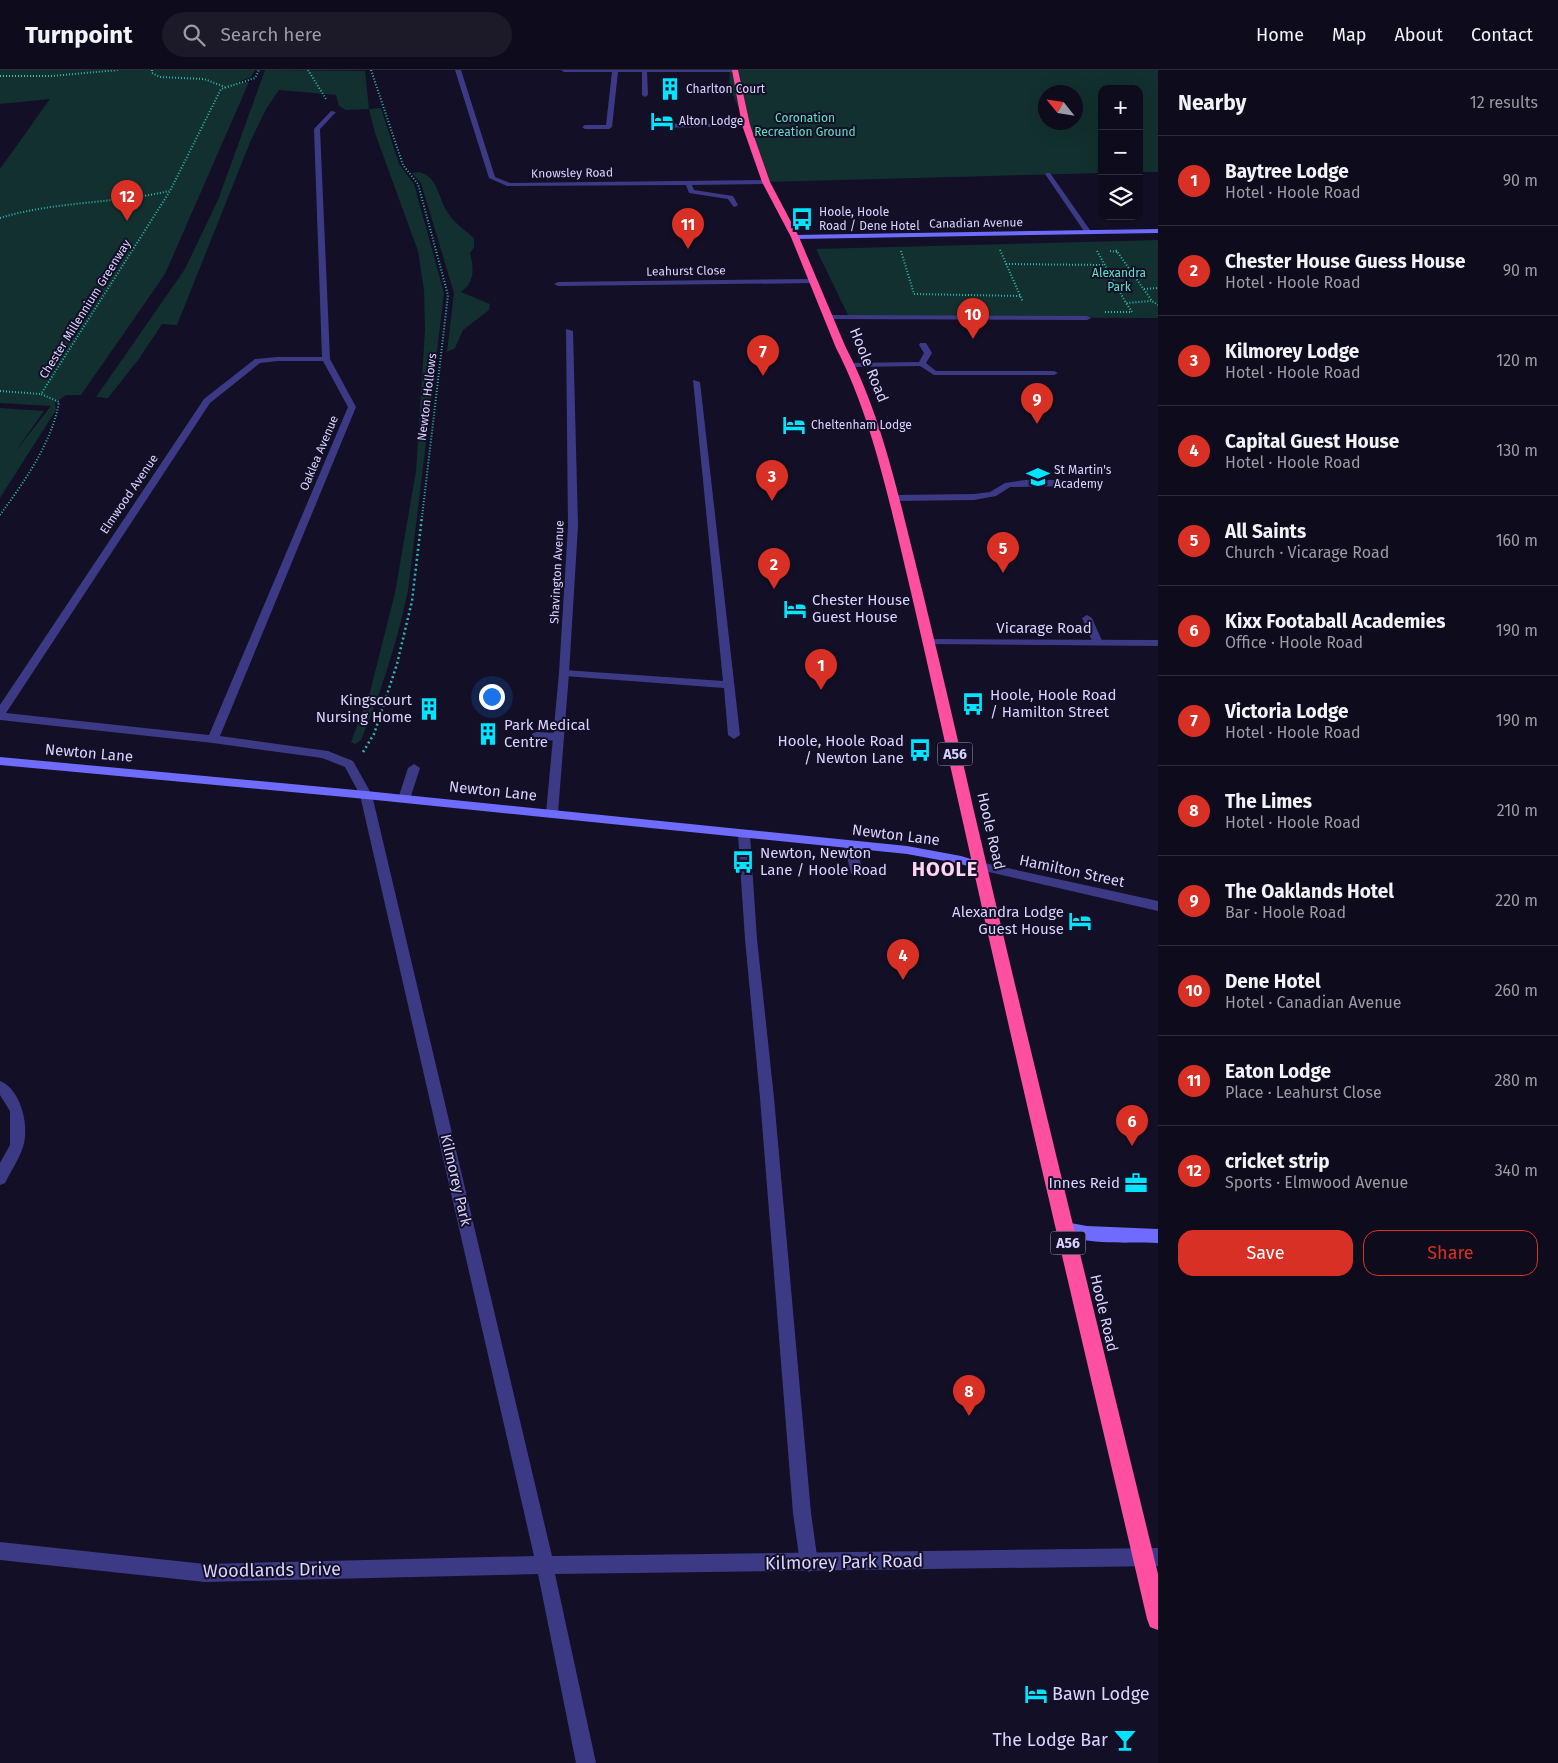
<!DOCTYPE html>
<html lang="en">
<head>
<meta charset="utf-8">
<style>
  :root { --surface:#0e0b1c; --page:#1c1929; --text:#f1f3f6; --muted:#9b9ba3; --line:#2e2b3b; --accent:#d93025 }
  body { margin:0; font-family:"Fira Sans",sans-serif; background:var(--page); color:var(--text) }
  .controls { position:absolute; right:15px; top:15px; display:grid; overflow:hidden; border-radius:10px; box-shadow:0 5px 20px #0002 }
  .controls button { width:45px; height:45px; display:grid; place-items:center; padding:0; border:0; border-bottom:1px solid var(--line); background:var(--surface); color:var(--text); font:25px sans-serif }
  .compass { position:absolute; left:1038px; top:15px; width:45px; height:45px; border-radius:50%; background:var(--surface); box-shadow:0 5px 20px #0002; rotate:300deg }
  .you { position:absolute; left:491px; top:626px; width:18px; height:18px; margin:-12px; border:4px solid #fff; border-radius:50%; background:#1a73e8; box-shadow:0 0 0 8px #1a73e833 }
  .badge { display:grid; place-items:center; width:32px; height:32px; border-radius:50%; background:var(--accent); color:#fff; font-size:16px; font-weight:700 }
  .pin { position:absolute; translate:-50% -41px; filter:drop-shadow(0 1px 2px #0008) }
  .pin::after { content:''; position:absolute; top:26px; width:18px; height:15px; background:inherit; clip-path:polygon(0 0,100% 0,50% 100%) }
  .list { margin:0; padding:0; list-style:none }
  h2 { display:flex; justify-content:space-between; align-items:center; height:65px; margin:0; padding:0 20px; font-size:21px }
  h2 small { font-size:16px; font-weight:400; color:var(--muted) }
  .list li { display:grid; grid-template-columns:32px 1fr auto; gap:15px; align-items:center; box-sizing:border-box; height:90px; padding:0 20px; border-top:1px solid var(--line) }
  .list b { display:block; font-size:19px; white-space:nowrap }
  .list p { margin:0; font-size:16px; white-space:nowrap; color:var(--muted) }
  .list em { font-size:16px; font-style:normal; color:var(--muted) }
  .actions { display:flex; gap:10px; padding:15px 20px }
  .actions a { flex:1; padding:11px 0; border:1px solid var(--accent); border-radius:15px; text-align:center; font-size:18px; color:var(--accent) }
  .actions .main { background:var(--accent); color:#fff }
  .icon { flex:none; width:28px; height:28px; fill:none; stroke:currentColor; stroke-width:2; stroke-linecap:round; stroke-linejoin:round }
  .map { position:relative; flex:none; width:1158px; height:1693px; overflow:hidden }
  header { display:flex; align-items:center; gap:30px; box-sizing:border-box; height:70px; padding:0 25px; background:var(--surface); border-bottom:1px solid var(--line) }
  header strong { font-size:24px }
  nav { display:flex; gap:28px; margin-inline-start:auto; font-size:18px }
  .search { width:350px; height:45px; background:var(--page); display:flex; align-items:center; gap:12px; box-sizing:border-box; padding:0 18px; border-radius:28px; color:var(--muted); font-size:19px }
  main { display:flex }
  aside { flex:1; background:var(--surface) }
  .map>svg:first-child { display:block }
  .green { fill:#12302f; fill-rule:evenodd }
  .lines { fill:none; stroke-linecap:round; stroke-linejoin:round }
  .path-far1 { stroke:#2fb8b0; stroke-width:2; stroke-dasharray:1 2; stroke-linecap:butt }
  .path { stroke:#2fb8b0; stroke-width:2.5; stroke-dasharray:2 3; stroke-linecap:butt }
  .lane { fill:#3d3a85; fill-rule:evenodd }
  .street { fill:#3d3a85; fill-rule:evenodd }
  .secondary { fill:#6f6bff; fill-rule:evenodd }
  .highway { fill:#ff4fa3; fill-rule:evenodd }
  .labels { text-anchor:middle; stroke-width:4; stroke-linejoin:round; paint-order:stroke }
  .far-poi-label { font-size:12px; fill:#d9d4ff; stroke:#130f26; text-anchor:start }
  .far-park-label { font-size:12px; fill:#5fe0c0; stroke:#130f26 }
  .far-street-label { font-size:12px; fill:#d9d4ff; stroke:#130f26 }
  .shield { fill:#130f26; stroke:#9e99be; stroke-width:1 }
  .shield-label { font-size:14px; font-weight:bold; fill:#d9d4ff }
  .street-label { font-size:15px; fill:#d9d4ff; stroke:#130f26 }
  .poi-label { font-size:15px; fill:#d9d4ff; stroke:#130f26; text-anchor:start }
  .near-street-label { font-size:18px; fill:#d9d4ff; stroke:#130f26 }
  .near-poi-label { font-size:18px; fill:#d9d4ff; stroke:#130f26; text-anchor:start }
  .district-label { font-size:20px; font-weight:bold; letter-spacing:1px; fill:#ffd6f0; stroke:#130f26 }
</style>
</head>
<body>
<header>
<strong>Turnpoint</strong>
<div class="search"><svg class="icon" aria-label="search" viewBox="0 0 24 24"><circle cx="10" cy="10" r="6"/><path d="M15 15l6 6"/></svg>Search here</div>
<nav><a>Home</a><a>Map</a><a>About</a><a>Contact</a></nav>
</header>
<main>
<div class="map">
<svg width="1158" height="1693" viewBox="0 0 1158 1693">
  <rect width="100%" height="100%" fill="#130f26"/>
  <g class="green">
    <path d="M0,0H255L251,7L236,13L249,12L165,204L81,325H66L55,333L56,340L0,428V338L44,341L15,382L51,336L0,333V99L50,29L0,34Z"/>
    <path d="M265,0L365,1L369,39L381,38L399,94L414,114L444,223L408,521C396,575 382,620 361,670L355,674L351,672L370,622L395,523L416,401L425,260L424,220L418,181L375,63L369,39L346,40L339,36L336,25L279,20L266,39L251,70L177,255L162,254L138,290L108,328L96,327L185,199L218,130Z"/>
    <path d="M730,0H1158V102H1139V19H1102V103L766,112L746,55L729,16ZM1046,22H1076V52H1046Z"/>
    <path d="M419,102C439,107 438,129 448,143C454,153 466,161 474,168V177L470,183C474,199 475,211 461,222L490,234L489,240L463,260L455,278L447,282L454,223L421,113L412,103Z"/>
    <path d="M1158,170V248L849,247L816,179Z"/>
  </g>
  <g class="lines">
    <g class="path-far1">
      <path d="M152,0V3L160,7L204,9L225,17"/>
      <path d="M308,0L326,29"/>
      <path d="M371,0L403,95L418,114L448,225L422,447"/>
      <path d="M0,6H52L118,0"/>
      <path d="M0,148C55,131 113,134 169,121"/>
      <path d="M1000,180L1023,232"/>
      <path d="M1116,180L1152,231L1158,235"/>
      <path d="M901,181L914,224L1020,226"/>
      <path d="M1097,181L1126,233L1151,231"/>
      <path d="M1110,181L1117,182"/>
      <path d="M1006,194L1104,195"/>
      <path d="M1144,219L1158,218"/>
      <path d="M1105,242H1132L1126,233"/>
      <path d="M0,321L41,324"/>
      <path d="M0,445C24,412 52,373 59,332L41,324L170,121L221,19L255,8L259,0"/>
    </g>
    <path class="path" d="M363,682L374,664L397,594L412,531L422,446"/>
    <g class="lane">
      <path d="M642,0L647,1L648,25L645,27L642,25Z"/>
      <path d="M746,53L748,56L655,58L652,56L655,54Z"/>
      <path d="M1046,103H1050L1092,163L1090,164H1086L1045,104Z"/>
      <path d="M826,245L1087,246L1091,248L1087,250L829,249H826Z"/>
      <path d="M920,273H926L932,283L926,293L936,301H1054L1058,303L1054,305H934L920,296L850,297L846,295L850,293L919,292L924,283L919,275Z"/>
      <path d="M693,310L700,312L740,665L734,669L728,665L724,618L564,606L559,603L564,600L723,611Z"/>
      <path d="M1025,410H1075L1080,413L1075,416L1010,417L996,426L974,430L894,431L889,428L894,425L974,424L990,422L1005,413Z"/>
      <path d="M1087,545L1092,548L1103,573L1102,575H1094L1093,573L1082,548Z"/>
      <path d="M537,662L558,663L564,667L558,671L533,669L531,666L533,663Z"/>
      <path d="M414,694L420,698L410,729L408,732H400L398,729L408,698Z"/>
      <path d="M744,761L750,765L757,869L774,1028L811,1443L818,1493L815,1499L809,1502L803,1499L800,1493L793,1443L760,1028L745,869L738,765Z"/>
      <path d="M850,771L856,775L863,803L861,806H853L851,803L844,775Z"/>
    </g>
    <g class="street">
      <path d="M455,0H461L495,107L510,113L766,110L769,112L766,114L692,115L694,120L733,126L738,135L735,137L733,136L728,129L689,123L686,115L507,116L489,108Z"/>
      <path d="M561,0H738L735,2H618L612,57L609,59H585L582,57L585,55H606L612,2H564Z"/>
      <path d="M331,41L336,42L320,59L330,289L356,337L220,666L328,681L353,691L372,725L552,1486L1158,1478V1496L555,1504L596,1693H576L538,1504L205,1512L0,1490V1472L205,1494L534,1486L360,725L345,697L322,688L213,673L0,650V635L204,329L255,289L278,287H322L314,59ZM278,291H323L348,337L209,665L6,643L210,333L260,293Z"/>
      <path d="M814,209L818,211L817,213L558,216L554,214L558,212Z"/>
      <path d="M566,259L573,261L578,456L569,603L558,743L552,747L546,743L559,603L568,456Z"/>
      <path d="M929,569L1158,570V576L925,574L924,572Z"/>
      <path d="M980,792L1158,831V841L976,799L974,796L976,793Z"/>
      <path d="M0,1011C21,1019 30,1057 23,1077C19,1089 11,1101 5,1113L0,1115V1093L10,1075V1041L0,1025Z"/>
    </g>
    <g class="secondary">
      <path d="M1158,159V163L795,169L791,167L795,165Z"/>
      <path d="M0,687L366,721L907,776L961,786L984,793L986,796L980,800L961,794L907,784L366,729L0,695Z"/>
      <path d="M1065,1152L1087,1156L1158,1159V1173C1127,1172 1089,1175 1060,1164L1057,1159L1060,1154Z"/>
    </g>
    <path class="highway" d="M732,0H738L750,55L770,112L799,167L846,278C879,340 896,415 913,483C934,568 954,652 973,737C1033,993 1096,1249 1158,1504V1560L1150,1557L1147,1549C1085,1282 1021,1015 962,748C942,660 923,572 902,484C886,417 868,339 836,278L791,167L762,112L742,55Z"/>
  </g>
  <defs>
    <symbol id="building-bare" viewBox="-9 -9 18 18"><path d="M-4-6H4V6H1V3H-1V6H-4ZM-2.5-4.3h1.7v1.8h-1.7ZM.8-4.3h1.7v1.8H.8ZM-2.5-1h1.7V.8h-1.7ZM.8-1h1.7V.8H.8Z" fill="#00e5ff" stroke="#130f26" stroke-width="2.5" paint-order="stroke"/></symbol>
    <symbol id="hotel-bare" viewBox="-9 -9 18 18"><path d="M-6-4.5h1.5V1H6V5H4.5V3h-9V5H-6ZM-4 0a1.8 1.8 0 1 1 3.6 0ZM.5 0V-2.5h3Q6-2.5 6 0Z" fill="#00e5ff" stroke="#130f26" stroke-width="2.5" paint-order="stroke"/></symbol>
    <symbol id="bus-bare" viewBox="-9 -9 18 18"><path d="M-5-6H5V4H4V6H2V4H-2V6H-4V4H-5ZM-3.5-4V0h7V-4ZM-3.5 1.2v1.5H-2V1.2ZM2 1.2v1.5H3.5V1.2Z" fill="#00e5ff" stroke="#130f26" stroke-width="2.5" paint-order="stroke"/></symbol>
    <symbol id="school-bare" viewBox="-9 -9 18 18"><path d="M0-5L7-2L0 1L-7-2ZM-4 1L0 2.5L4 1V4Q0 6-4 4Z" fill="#00e5ff" stroke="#130f26" stroke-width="2.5" paint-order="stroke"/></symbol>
    <symbol id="office-bare" viewBox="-9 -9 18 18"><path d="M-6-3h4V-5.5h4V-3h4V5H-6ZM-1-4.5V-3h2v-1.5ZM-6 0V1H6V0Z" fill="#00e5ff" stroke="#130f26" stroke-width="2.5" paint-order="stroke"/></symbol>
    <symbol id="bar-bare" viewBox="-9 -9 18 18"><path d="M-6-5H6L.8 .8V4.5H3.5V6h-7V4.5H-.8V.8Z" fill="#00e5ff" stroke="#130f26" stroke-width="2.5" paint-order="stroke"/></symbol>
  </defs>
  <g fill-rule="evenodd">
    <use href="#building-bare" x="654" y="3" width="32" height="32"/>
    <use href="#hotel-bare" x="646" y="35" width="32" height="32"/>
    <use href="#bus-bare" x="786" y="133" width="32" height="32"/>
    <use href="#hotel-bare" x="778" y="339" width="32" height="32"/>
    <use href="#school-bare" x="1022" y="391" width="32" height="32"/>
    <use href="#hotel-bare" x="779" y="523" width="32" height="32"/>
    <use href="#bus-bare" x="957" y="618" width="32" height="32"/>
    <use href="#building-bare" x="413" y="623" width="32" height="32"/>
    <use href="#building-bare" x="472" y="648" width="32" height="32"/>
    <use href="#bus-bare" x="904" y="664" width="32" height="32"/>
    <use href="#bus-bare" x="727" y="776" width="32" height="32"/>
    <use href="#hotel-bare" x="1064" y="835" width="32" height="32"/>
    <use href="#office-bare" x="1120" y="1097" width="32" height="32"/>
    <use href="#hotel-bare" x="1020" y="1608" width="32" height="32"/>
    <use href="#bar-bare" x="1109" y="1654" width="32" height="32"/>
  </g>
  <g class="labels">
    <g class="far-poi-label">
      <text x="686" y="23">Charlton Court</text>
      <text x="679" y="55">Alton Lodge</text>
      <text x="819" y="146">Hoole, Hoole<tspan x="819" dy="14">Road / Dene Hotel</tspan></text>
      <text x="811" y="359">Cheltenham Lodge</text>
      <text x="1054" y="404">St Martin's<tspan x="1054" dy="14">Academy</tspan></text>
    </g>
    <g class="far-park-label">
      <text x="805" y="52">Coronation<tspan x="805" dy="14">Recreation Ground</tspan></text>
      <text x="1119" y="207">Alexandra<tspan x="1119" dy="14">Park</tspan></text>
    </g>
    <g class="far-street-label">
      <text transform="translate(572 103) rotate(-1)" y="4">Knowsley Road</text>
      <text transform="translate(976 153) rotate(-1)" y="4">Canadian Avenue</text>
      <text transform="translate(686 201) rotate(-1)" y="4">Leahurst Close</text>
      <text transform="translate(85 239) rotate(-58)" y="4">Chester Millennium Greenway</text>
      <text transform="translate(427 327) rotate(-83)" y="4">Newton Hollows</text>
      <text transform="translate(319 383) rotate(-67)" y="4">Oaklea Avenue</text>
      <text transform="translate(129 424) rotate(-56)" y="4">Elmwood Avenue</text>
      <text transform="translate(557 502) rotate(-87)" y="4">Shavington Avenue</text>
    </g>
    <g class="shield">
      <rect x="937.5" y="672.5" width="35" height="23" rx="4"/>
      <rect x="1050.5" y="1161.5" width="35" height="23" rx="4"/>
    </g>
    <g class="shield-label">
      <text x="955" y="689">A56</text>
      <text x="1068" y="1178">A56</text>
    </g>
    <g class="street-label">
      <text transform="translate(869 295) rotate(68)" y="5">Hoole Road</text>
      <text x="1044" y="563">Vicarage Road</text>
      <text transform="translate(89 683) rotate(5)" y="5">Newton Lane</text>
      <text transform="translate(493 721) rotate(6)" y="5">Newton Lane</text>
      <text transform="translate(991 761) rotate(77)" y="5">Hoole Road</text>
      <text transform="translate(896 765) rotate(7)" y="5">Newton Lane</text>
      <text transform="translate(1072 801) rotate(12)" y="5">Hamilton Street</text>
      <text transform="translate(456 1110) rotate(77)" y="5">Kilmorey Park</text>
      <text transform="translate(1104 1243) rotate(77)" y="5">Hoole Road</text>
    </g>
    <g class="poi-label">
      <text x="812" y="535">Chester House<tspan x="812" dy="17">Guest House</tspan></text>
      <text x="990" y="630">Hoole, Hoole Road<tspan x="990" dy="17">/ Hamilton Street</tspan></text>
      <text x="412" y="635" text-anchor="end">Kingscourt<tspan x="412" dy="17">Nursing Home</tspan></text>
      <text x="504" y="660">Park Medical<tspan x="504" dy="17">Centre</tspan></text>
      <text x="904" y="676" text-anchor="end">Hoole, Hoole Road<tspan x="904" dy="17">/ Newton Lane</tspan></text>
      <text x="760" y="788">Newton, Newton<tspan x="760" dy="17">Lane / Hoole Road</tspan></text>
      <text x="1064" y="847" text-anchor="end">Alexandra Lodge<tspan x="1064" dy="17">Guest House</tspan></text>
      <text x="1120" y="1118" text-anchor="end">Innes Reid</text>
    </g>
    <g class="near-street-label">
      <text transform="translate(844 1492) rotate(-1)" y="6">Kilmorey Park Road</text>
      <text transform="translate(272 1500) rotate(-1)" y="6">Woodlands Drive</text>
    </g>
    <g class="near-poi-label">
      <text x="1052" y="1630">Bawn Lodge</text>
      <text x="1108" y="1676" text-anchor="end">The Lodge Bar</text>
    </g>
    <g class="district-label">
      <text x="945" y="806">HOOLE</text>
    </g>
  </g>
</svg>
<div class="controls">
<button>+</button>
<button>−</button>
<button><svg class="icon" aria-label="layers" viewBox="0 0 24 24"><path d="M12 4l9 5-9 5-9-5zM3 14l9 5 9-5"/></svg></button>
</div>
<svg class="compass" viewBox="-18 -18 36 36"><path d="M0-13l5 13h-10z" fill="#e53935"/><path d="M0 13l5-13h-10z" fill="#9b9ba3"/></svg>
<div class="you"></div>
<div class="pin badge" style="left:821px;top:620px">1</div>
<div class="pin badge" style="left:774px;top:519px">2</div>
<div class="pin badge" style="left:772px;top:431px">3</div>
<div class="pin badge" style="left:903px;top:910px">4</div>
<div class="pin badge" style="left:1003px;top:503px">5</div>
<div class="pin badge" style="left:1132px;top:1076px">6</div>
<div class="pin badge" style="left:763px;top:306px">7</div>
<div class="pin badge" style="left:969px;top:1346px">8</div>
<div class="pin badge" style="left:1037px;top:354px">9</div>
<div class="pin badge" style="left:973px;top:269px">10</div>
<div class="pin badge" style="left:688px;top:179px">11</div>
<div class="pin badge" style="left:127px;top:151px">12</div>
</div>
<aside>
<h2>Nearby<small>12 results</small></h2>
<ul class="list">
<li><span class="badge">1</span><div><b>Baytree Lodge</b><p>Hotel · Hoole Road</p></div><em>90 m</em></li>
<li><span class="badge">2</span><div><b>Chester House Guess House</b><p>Hotel · Hoole Road</p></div><em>90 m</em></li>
<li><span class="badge">3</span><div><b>Kilmorey Lodge</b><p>Hotel · Hoole Road</p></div><em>120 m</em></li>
<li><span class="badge">4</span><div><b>Capital Guest House</b><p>Hotel · Hoole Road</p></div><em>130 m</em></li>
<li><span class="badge">5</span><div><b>All Saints</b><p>Church · Vicarage Road</p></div><em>160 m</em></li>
<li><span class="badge">6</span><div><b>Kixx Footaball Academies</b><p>Office · Hoole Road</p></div><em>190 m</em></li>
<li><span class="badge">7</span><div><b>Victoria Lodge</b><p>Hotel · Hoole Road</p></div><em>190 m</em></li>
<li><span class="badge">8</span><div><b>The Limes</b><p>Hotel · Hoole Road</p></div><em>210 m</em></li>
<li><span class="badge">9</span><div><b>The Oaklands Hotel</b><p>Bar · Hoole Road</p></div><em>220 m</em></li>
<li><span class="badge">10</span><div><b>Dene Hotel</b><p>Hotel · Canadian Avenue</p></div><em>260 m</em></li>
<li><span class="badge">11</span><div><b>Eaton Lodge</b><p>Place · Leahurst Close</p></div><em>280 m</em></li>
<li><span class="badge">12</span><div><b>cricket strip</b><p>Sports · Elmwood Avenue</p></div><em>340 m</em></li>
</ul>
<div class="actions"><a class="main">Save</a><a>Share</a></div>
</aside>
</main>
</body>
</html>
